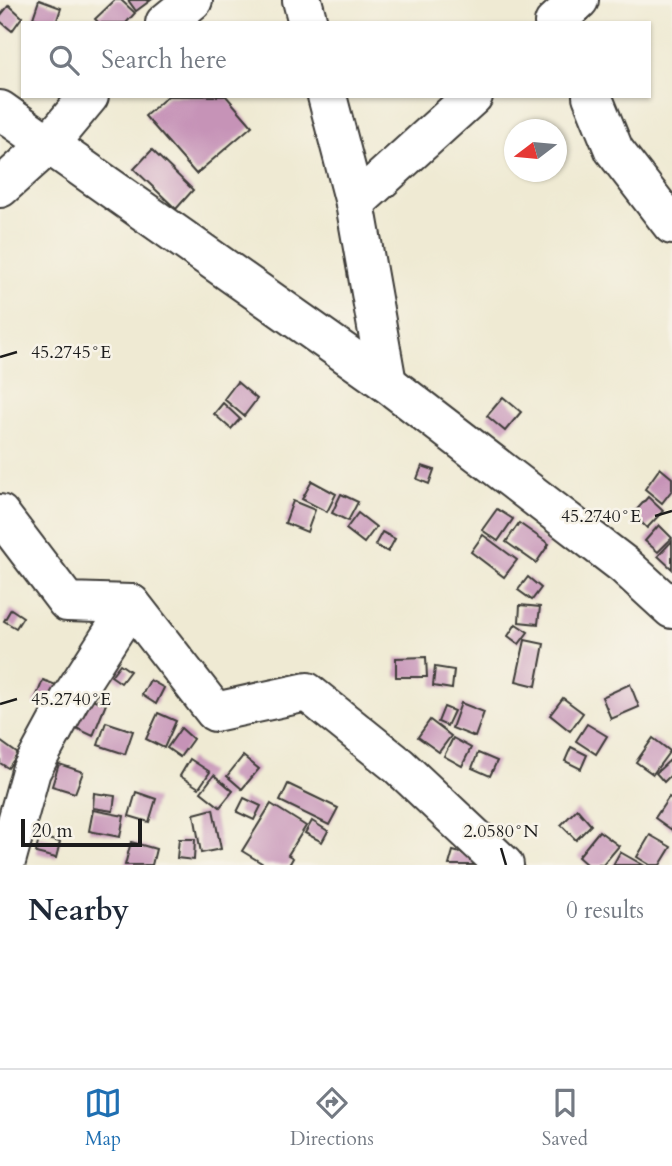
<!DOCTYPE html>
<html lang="en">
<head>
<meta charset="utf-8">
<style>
  :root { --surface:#fff; --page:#f6f6f7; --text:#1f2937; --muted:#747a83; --line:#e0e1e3; --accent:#1f6fb2 }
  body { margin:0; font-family:Cardo,serif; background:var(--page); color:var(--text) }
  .compass { position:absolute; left:504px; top:119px; width:63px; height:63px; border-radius:50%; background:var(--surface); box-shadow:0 2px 5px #0004; rotate:254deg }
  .scale { position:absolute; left:21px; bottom:18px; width:121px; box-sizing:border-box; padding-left:7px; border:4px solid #1c1c1c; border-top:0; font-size:19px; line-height:24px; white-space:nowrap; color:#1c1c1c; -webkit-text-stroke:5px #f7f3e8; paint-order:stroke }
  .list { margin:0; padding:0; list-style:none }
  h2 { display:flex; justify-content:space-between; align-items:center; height:91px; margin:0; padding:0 28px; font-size:30px }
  h2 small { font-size:23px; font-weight:400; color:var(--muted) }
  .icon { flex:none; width:38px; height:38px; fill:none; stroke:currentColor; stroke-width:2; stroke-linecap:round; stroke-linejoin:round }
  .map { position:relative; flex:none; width:672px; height:865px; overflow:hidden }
  .search { position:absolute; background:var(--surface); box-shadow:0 2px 5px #0004; left:21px; right:21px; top:21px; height:77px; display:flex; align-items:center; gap:18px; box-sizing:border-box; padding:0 24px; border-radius:0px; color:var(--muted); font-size:26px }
  .sheet { height:203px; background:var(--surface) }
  nav { display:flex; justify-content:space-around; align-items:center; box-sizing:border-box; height:98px; border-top:2px solid var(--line); background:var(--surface); font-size:19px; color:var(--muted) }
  nav a { display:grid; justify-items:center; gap:4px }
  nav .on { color:var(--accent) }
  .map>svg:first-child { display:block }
  .building { fill:#c693b7 }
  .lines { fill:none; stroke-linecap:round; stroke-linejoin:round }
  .street-casing { stroke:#3c3b37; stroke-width:42 }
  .street { stroke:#fff; stroke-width:38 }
  .ticks { fill:none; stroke:#1c1c1c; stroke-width:2.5 }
  .ticks-label { font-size:18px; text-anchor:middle; fill:#1c1c1c; stroke:#f7f3e8; stroke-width:5; stroke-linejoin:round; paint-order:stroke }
</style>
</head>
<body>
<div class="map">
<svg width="672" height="865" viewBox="0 0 672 865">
  <rect width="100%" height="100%" fill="#f7f3e8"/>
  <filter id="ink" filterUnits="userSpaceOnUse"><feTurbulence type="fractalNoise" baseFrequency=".0143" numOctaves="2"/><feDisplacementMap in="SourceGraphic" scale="14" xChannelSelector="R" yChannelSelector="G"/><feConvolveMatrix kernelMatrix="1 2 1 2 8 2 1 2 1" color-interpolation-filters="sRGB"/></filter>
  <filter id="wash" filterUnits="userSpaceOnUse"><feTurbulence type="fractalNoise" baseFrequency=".00686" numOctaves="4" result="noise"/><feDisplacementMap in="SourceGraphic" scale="28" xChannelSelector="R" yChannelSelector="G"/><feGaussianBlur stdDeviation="1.57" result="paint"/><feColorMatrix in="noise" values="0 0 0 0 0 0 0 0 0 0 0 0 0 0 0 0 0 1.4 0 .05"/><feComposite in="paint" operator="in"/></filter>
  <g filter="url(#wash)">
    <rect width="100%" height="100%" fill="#efead3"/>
    <g id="blocks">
      <g class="building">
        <path d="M39,0L61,8L56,23L33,18Z"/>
        <path d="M115,0H121L135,13L126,23H99L95,19Z"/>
        <path d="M128,0H151L136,11Z"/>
        <path d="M9,5L22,17L12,31L0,21V16Z"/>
        <path d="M168,96H226L252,126L196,174L145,116Z"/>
        <path d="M152,150L193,190L176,209L134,169Z"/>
        <path d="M237,382L257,399L244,416L224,399Z"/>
        <path d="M503,397L521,412L505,431L487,416Z"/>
        <path d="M223,403L240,419L231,429L214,414Z"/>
        <path d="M422,466L434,470L429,484L417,479Z"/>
        <path d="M660,468L672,478V490L662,503L645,489Z"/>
        <path d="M312,481L336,494L327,512L302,499Z"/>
        <path d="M341,494L358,502L348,521L332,513Z"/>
        <path d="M648,497L663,511L647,528L633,514Z"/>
        <path d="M293,501L315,510L307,532L285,523Z"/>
        <path d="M497,509L513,519L498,541L482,530Z"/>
        <path d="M358,513L376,527L364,543L346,529Z"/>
        <path d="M519,523L549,544L536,563L506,542Z"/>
        <path d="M659,525L672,538L658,552L645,541Z"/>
        <path d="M382,532L395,539L388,552L375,545Z"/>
        <path d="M483,535L517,560L504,577L471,552Z"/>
        <path d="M672,541V569L658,556Z"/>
        <path d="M528,577L541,588L532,600L518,590Z"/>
        <path d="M520,605L540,607L538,624L519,622Z"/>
        <path d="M11,609L23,617L16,628L4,621Z"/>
        <path d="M516,624L528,632L519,644L508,636Z"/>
        <path d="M525,640L544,644L536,686L516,681Z"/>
        <path d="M426,657L427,677H396V658Z"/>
        <path d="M120,664L130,671L121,683L111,676Z"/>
        <path d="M435,667L454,670L452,689L433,686Z"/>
        <path d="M43,680L64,688L55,712L34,703Z"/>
        <path d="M150,680L164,688L156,704L142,695Z"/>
        <path d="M630,684L639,707L611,719L602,697Z"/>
        <path d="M86,697L106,704L93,736L74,727Z"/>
        <path d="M563,698L583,713L570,731L550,715Z"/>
        <path d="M461,703L484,712L475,737L452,728Z"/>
        <path d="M444,707L454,711L447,726L438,722Z"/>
        <path d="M158,713L176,721L164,748L146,739Z"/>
        <path d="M430,720L451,736L439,752L418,737Z"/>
        <path d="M106,722L133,731L125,754L98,745Z"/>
        <path d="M587,724L607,736L596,754L576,741Z"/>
        <path d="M181,728L193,739L180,757L167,748Z"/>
        <path d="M453,738L471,748L462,766L444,756Z"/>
        <path d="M653,738L670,751L653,774L636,762Z"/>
        <path d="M0,741L18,754L8,768L0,763Z"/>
        <path d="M571,747L587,755L581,769L565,761Z"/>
        <path d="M478,753L497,761L490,776L472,768Z"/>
        <path d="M243,756L259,769L242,789L227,776Z"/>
        <path d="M190,759L210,772L199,788L180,776Z"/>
        <path d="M670,760L672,774L664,782L656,773Z"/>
        <path d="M59,764L83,772L75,793L52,786Z"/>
        <path d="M214,775L233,791L220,807L201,792Z"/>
        <path d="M288,784L338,808L329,825L280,801Z"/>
        <path d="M136,792L156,799L149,822L129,816Z"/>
        <path d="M94,793L115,796L113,811L93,808Z"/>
        <path d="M669,797L672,799V830L655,818Z"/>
        <path d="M244,798L261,806L254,820L237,812Z"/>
        <path d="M271,804L306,826L288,855L293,858L289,865H265L242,851Z"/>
        <path d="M213,809L221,849L201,853L194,814Z"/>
        <path d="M577,809L591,825L576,840L561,825Z"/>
        <path d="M93,810L124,816L120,837L89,831Z"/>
        <path d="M312,821L328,831L322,842L305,833Z"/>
        <path d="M599,831L619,846L603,865H587L578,857Z"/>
        <path d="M650,835L671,847L660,865H650L637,857Z"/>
        <path d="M39,837L60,842L56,858L36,853Z"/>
        <path d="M179,839H195L194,860L177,858Z"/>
        <path d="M131,842L156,849L152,865H125Z"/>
        <path d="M453,851L476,857L475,865H449Z"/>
        <path d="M620,852L643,865H613Z"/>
      </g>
    </g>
  </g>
  <g filter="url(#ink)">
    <use href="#blocks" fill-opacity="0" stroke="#3c3b37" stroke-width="2"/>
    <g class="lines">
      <defs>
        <g id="street">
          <path d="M302,0L308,23"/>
          <path d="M165,23L193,0"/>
          <path d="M554,23L579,0"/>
          <path d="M327,96L355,203L387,383"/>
          <path d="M592,96L614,150L672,225"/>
          <path d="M0,110L387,383L624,565L672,609"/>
          <path d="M0,188L49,144L89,96"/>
          <path d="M355,203L473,96"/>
          <path d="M0,514L67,602L131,604L215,712L307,692L399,766L504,865"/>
          <path d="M5,865L31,771L70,699L131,604"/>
        </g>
      </defs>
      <use href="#street" class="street-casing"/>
      <use href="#street" class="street"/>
    </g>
  </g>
  <path class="ticks" d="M0,357L17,352M655,516L672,511M0,704L17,699M501,848L506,865"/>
  <g class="ticks-label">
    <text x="71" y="358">45.2745°E</text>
    <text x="601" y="522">45.2740°E</text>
    <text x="71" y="705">45.2740°E</text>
    <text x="501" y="837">2.0580°N</text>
  </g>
</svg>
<svg class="compass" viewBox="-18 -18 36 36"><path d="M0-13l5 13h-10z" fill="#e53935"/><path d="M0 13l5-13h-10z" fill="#747a83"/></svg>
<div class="scale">20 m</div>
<div class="search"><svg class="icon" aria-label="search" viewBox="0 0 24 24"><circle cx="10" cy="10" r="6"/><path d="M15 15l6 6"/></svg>Search here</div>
</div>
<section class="sheet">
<h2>Nearby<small>0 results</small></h2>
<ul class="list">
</ul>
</section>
<nav>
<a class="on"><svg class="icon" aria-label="map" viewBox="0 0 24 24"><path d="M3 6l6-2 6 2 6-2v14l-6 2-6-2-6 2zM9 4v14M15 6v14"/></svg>Map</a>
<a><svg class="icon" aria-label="directions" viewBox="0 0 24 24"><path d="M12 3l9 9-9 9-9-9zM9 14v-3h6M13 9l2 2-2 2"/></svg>Directions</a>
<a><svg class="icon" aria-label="saved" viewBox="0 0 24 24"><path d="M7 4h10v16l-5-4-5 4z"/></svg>Saved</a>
</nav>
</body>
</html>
